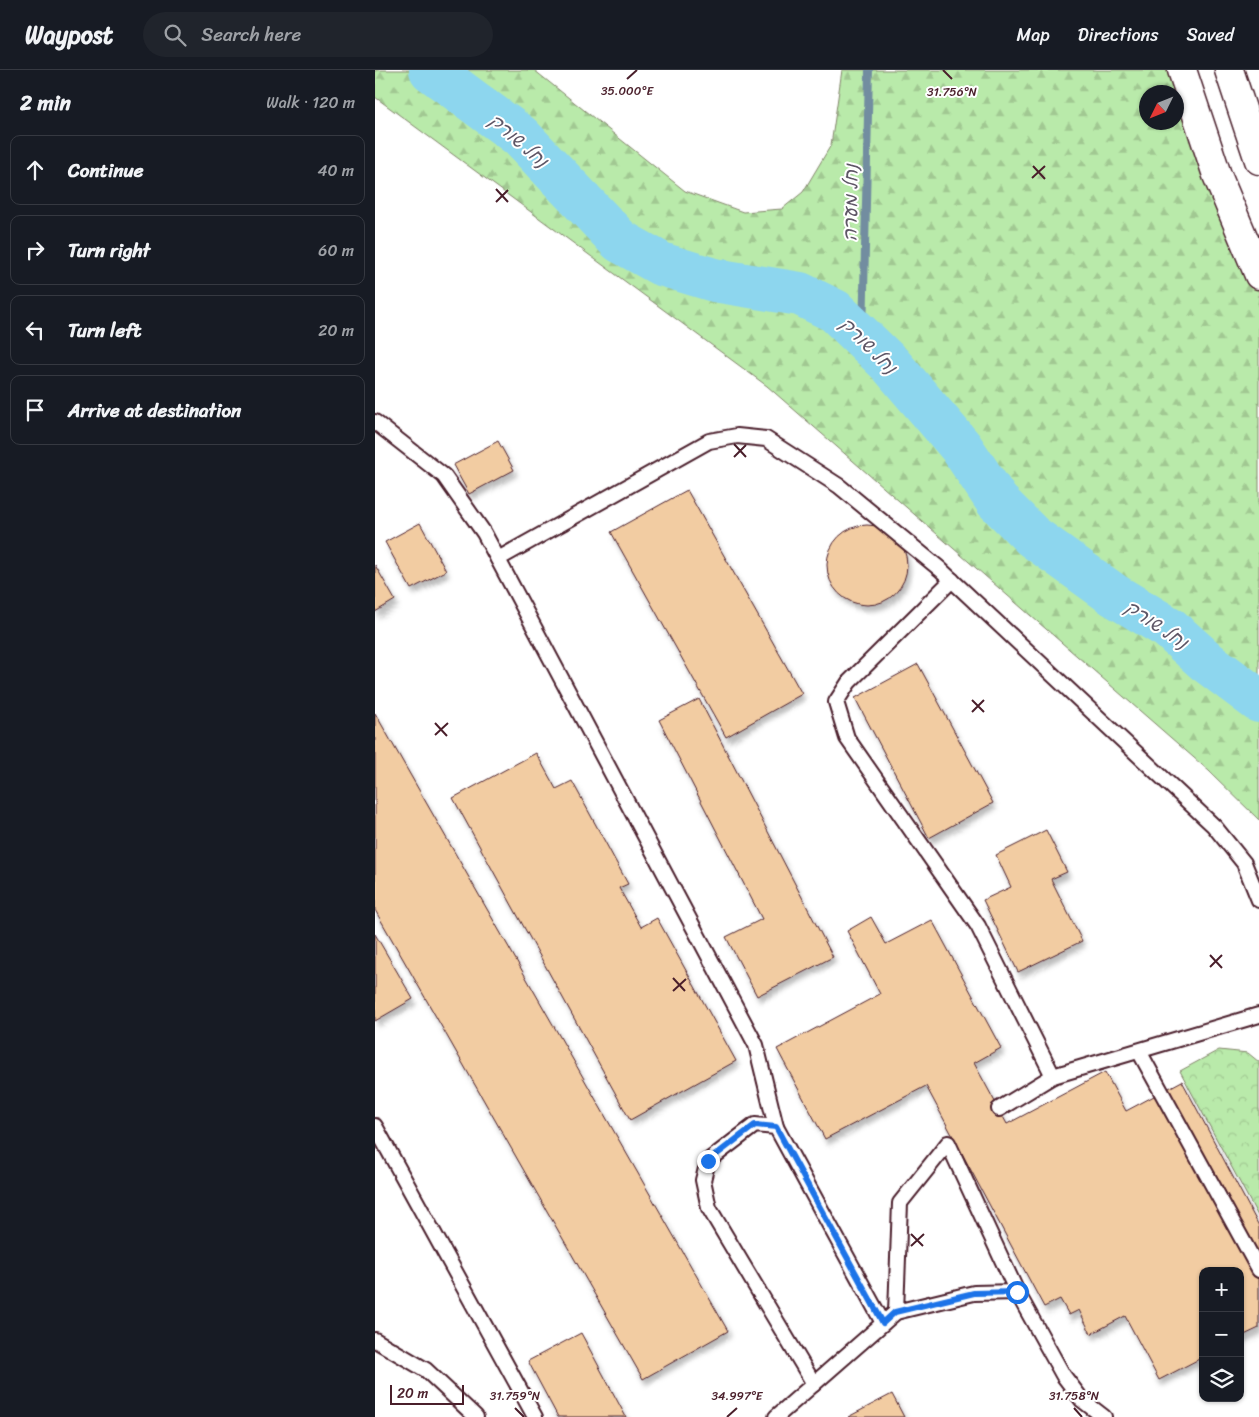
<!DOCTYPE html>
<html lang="en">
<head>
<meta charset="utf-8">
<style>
  :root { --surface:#171b24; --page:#20242c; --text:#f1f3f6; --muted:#9ea1a6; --line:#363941 }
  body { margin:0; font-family:Sriracha,"Playpen Sans Hebrew",sans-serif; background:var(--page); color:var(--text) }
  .controls { position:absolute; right:15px; bottom:15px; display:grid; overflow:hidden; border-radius:10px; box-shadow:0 1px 4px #0004 }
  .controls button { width:45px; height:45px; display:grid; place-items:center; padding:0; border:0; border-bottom:1px solid var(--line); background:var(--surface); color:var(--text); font:25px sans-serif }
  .compass { position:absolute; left:764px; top:15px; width:45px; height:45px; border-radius:50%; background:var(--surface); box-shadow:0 1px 4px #0004; rotate:227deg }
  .scale { position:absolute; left:15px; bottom:12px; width:74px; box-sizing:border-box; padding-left:5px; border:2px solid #4a1f2b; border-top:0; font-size:14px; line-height:18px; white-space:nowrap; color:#4a1f2b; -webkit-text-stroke:4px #fff; paint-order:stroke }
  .stop { position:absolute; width:15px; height:15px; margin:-11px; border:4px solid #1a73e8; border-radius:50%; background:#fff }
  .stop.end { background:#1a73e8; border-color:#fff; box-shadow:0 1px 5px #0008 }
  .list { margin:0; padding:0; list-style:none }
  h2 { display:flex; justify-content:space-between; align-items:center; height:65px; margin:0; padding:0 20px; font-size:21px }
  h2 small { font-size:16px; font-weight:400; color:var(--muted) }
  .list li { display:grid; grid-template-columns:32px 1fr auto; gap:15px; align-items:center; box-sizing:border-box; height:70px; margin:0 10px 10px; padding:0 10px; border:1px solid var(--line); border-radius:10px }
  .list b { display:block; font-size:19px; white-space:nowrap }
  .list em { font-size:16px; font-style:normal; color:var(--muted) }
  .icon { flex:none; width:28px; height:28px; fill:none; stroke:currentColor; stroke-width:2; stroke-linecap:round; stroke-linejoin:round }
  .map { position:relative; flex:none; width:884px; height:1347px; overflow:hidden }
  header { display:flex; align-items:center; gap:30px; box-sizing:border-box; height:70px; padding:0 25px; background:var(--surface); border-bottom:1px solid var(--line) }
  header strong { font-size:24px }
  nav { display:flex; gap:28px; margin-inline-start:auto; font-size:18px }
  .search { width:350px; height:45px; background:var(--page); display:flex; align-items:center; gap:12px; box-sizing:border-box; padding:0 18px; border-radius:28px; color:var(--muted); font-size:19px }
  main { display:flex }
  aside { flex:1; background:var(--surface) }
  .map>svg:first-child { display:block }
  .forest { fill:url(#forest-firs); stroke:#82846a; fill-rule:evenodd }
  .park { fill:url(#park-crowns); stroke:#82846a }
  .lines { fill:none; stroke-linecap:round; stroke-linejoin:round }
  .stream { stroke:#728da0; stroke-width:8 }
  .river { stroke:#8dd6ee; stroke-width:44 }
  .building { fill:#f2cca2; stroke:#4a1f2b; filter:url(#shadow) }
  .lane-casing { stroke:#4a1f2b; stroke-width:18 }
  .secondary-casing { stroke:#4a1f2b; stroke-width:31 }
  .lane { stroke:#fff; stroke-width:14 }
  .secondary { stroke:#fff; stroke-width:28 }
  .route { stroke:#1a73e8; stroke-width:6 }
  .ticks { fill:none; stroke:#4a1f2b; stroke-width:2 }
  .labels { text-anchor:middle; stroke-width:4; stroke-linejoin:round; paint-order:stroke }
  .water-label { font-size:19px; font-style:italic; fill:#5e5666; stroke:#fff }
  .ticks-label { font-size:12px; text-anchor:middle; fill:#4a1f2b; stroke:#fff; stroke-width:4; stroke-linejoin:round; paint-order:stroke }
</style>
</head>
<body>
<header>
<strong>Waypost</strong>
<div class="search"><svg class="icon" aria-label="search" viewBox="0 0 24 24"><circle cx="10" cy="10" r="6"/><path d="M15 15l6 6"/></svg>Search here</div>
<nav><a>Map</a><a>Directions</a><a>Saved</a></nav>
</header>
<main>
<aside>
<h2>2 min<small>Walk · 120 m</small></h2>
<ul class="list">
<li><svg class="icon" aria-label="ahead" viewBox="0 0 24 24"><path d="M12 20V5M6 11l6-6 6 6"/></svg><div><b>Continue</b></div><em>40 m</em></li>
<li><svg class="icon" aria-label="right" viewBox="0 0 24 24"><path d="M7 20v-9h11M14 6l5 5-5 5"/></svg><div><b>Turn right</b></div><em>60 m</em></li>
<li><svg class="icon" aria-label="left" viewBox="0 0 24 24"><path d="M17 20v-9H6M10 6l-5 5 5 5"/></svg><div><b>Turn left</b></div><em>20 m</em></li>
<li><svg class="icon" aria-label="arrive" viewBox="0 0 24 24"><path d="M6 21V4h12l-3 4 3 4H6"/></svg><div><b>Arrive at destination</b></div></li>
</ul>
</aside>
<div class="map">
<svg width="884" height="1347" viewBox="0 0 884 1347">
  <defs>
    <pattern id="forest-firs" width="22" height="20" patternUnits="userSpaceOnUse" patternTransform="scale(1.25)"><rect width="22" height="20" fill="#b9eaaa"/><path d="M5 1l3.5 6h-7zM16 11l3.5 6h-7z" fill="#a1c892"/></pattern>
    <pattern id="park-crowns" width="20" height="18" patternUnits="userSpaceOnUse" patternTransform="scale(1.25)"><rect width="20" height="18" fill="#b9eaaa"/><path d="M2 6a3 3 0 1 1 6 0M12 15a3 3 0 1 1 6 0" fill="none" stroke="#a1c892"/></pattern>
    <filter id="shadow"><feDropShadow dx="3" dy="5.5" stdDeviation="2.5" flood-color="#0004"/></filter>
  </defs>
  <rect width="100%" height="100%" fill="#fff"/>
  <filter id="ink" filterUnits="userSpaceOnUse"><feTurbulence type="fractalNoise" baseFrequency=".02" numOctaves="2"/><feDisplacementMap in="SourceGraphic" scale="10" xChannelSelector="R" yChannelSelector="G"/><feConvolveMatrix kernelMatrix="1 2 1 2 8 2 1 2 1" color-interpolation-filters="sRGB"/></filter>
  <g filter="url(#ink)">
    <path class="forest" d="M0,0H159L310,121L368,142L407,139L428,122L456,75L467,0H803L884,208V750L834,701L392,316L0,27ZM772,22H802V52H772Z"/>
    <path class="park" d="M844,980L873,983L884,992V1148L805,1001Z"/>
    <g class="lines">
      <path class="stream" d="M488,266L494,0"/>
      <path class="river" d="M56,0L145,66L245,171L286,194L339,210L425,224L460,241L516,295L586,377L622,431L657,466L739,525L794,558L832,592L884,631"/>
    </g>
    <g class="building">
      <path d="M123,371L139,400L94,424L78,395Z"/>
      <path d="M312,420L427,624L351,667L236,462Z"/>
      <path d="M45,453L71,501L36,519L10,472Z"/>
      <circle cx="492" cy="495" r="40"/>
      <path d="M0,495L20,530L0,542Z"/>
      <path d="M543,594L618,733L554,768L480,628Z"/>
      <path d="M324,629L458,887L382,926L351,867L387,849L284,650Z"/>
      <path d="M0,643L353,1261L268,1309L0,840Z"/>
      <path d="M161,683L181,719L197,711L253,814L244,818L266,857L282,848L361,991L255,1050L78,728Z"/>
      <path d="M671,760L692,802L676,809L707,871L643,902L608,830L636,817L621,785Z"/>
      <path d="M496,847L511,874L557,850L626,978L599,993L632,1054L730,1002L751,1041L807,1011L884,1156V1258L865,1267V1201H828V1287L784,1310L750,1246L716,1264L704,1240L694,1245L685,1229L669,1237L551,1016L450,1069L402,979L505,924L472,861Z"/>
      <path d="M0,864L38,929L0,951Z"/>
      <path d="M206,1263L251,1347H183L153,1291Z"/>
      <path d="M517,1324L529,1347H473Z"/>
    </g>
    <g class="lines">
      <defs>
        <g id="lane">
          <path d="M0,352L69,406L109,463L381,975L401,1057"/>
          <path d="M123,489L334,371L362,366L391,369L464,416L565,499L839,756L869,793L884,830"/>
          <path d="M577,510L474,612L461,632L472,668L603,856L678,1006"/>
          <path d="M764,981L884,1200"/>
          <path d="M624,1039L678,1006L884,945"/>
          <path d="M0,1056L160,1347"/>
          <path d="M521,1242L525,1133L573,1073L642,1222L688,1305L707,1330L729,1347"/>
          <path d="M0,1270L51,1300L101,1347"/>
          <path d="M439,1314L334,1138L328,1110L333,1091L380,1055L401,1057L508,1253"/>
          <path d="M401,1347L521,1242L599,1223L642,1222"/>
        </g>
        <g id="secondary">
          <path d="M807,0L842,105L884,205"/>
          <path d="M854,0L884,90"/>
        </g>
      </defs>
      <use href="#lane" class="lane-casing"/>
      <use href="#secondary" class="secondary-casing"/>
      <use href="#lane" class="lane"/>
      <use href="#secondary" class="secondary"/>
    </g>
  </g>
  <g class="lines" filter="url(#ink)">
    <path class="route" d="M333,1091L380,1055L401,1057L508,1253L520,1242L599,1223L642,1222"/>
  </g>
  <path class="ticks" d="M568,0L577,9M252,9L262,0M658,96L670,109M657,108L670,96M121,119L133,132M121,132L133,120M359,374L371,387M359,387L371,375M597,630L609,642M597,642L609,630M60,653L72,666M60,665L73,653M835,885L847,898M835,897L847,885M298,908L310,921M298,921L311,909M536,1164L548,1176M536,1176L549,1164M140,1338L149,1347M699,1338L707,1347M352,1347L362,1338"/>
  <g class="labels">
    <g class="water-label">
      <text transform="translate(144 70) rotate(41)" y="7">נחל שורק</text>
      <text transform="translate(475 133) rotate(-89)" y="7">נחל מערה</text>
      <text transform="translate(494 275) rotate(45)" y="7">נחל שורק</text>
      <text transform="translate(782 554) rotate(34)" y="7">נחל שורק</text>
    </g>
  </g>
  <g class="ticks-label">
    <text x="252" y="25">35.000°E</text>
    <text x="577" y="26">31.756°N</text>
    <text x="140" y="1330">31.759°N</text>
    <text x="699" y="1330">31.758°N</text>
    <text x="362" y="1330">34.997°E</text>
  </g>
</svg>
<div class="controls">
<button>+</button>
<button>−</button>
<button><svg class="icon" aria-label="layers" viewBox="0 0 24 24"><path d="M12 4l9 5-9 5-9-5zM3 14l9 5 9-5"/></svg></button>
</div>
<svg class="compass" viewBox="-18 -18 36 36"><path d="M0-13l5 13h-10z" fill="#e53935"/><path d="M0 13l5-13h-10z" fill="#9ea1a6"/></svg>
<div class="scale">20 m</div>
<div class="stop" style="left:642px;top:1222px"></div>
<div class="stop end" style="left:333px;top:1091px"></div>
</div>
</main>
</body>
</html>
